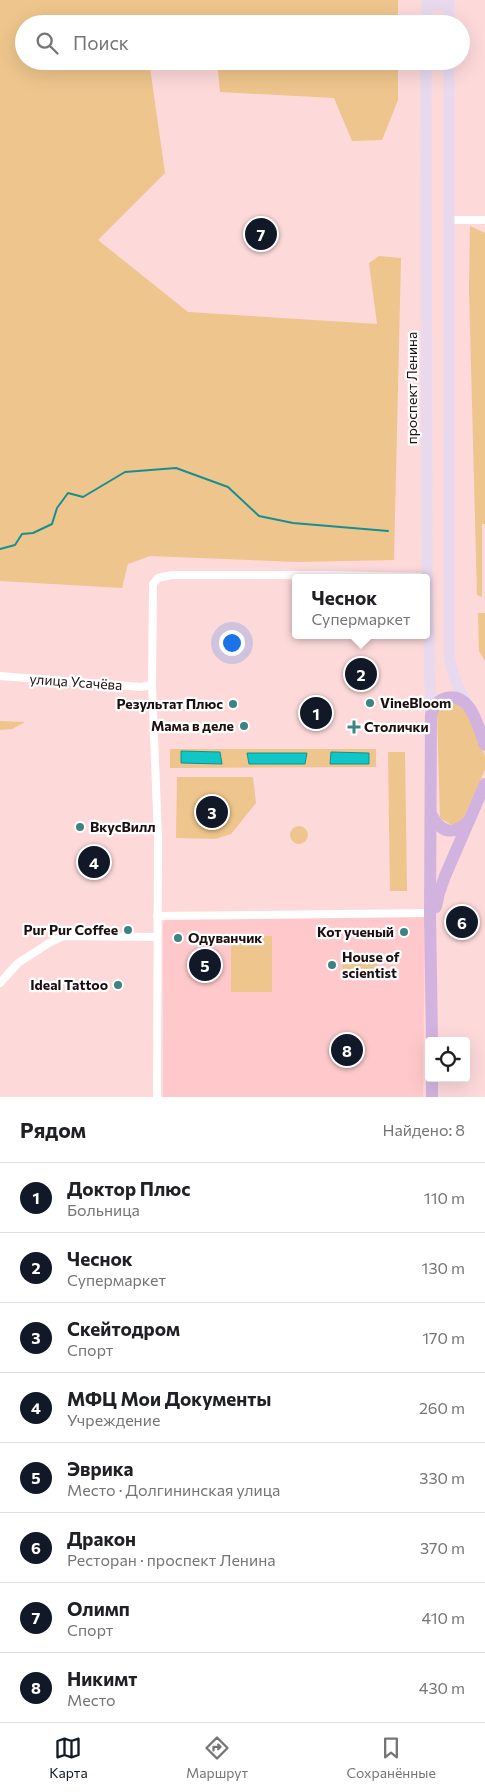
<!DOCTYPE html>
<html lang="ru">
<head>
<meta charset="utf-8">
<style>
  :root { --surface:#fff; --page:#f6f6f6; --text:#202124; --muted:#757577; --line:#e0e0e0; --accent:#111827 }
  body { margin:0; font-family:Commissioner,sans-serif; background:var(--page); color:var(--text) }
  .controls { position:absolute; right:15px; bottom:15px; display:grid; overflow:hidden; border-radius:5px; box-shadow:0 5px 20px #0002 }
  .controls button { width:45px; height:45px; display:grid; place-items:center; padding:0; border:0; border-bottom:1px solid var(--line); background:var(--surface); color:var(--text); font:25px sans-serif }
  .you { position:absolute; left:231px; top:642px; width:18px; height:18px; margin:-12px; border:4px solid #fff; border-radius:50%; background:#1a73e8; box-shadow:0 0 0 8px #1a73e833 }
  .badge { display:grid; place-items:center; width:32px; height:32px; border-radius:50%; background:var(--accent); color:#fff; font-size:16px; font-weight:700 }
  .pin { position:absolute; translate:-50% -50%; border:2px solid #fff; box-shadow:0 1px 5px #0006 }
  .popup { position:absolute; left:292px; top:574px; width:138px; height:65px; box-sizing:border-box; display:grid; place-content:center; border-radius:5px; background:var(--surface); filter:drop-shadow(0 1px 4px #0005); font-size:16px; white-space:nowrap; color:var(--muted) }
  .popup b { font-size:19px; color:var(--text) }
  .popup::after { content:''; position:absolute; left:50%; top:100%; margin-left:-10px; border:10px solid transparent; border-top-color:var(--surface) }
  .list { margin:0; padding:0; list-style:none }
  h2 { display:flex; justify-content:space-between; align-items:center; height:65px; margin:0; padding:0 20px; font-size:21px }
  h2 small { font-size:16px; font-weight:400; color:var(--muted) }
  .list li { display:grid; grid-template-columns:32px 1fr auto; gap:15px; align-items:center; box-sizing:border-box; height:70px; padding:0 20px; border-top:1px solid var(--line) }
  .list b { display:block; font-size:19px; white-space:nowrap }
  .list p { margin:0; font-size:16px; white-space:nowrap; color:var(--muted) }
  .list em { font-size:16px; font-style:normal; color:var(--muted) }
  .icon { flex:none; width:28px; height:28px; fill:none; stroke:currentColor; stroke-width:2; stroke-linecap:round; stroke-linejoin:round }
  .map { position:relative; flex:none; width:485px; height:1097px; overflow:hidden }
  .search { position:absolute; background:var(--surface); box-shadow:0 5px 20px #0002; left:15px; right:15px; top:15px; height:55px; display:flex; align-items:center; gap:12px; box-sizing:border-box; padding:0 18px; border-radius:28px; color:var(--muted); font-size:19px }
  .sheet { height:625px; background:var(--surface) }
  nav { display:flex; justify-content:space-around; align-items:center; box-sizing:border-box; height:70px; border-top:1px solid var(--line); background:var(--surface); font-size:14px; color:var(--muted) }
  nav a { display:grid; justify-items:center; gap:2px }
  nav .on { color:var(--accent) }
  .map>svg:first-child { display:block }
  .built { fill:#ffc9cb }
  .green { fill:#eec58c }
  .water { fill:#11c6c7; stroke:#158f90 }
  .lines { fill:none; stroke-linecap:round; stroke-linejoin:round }
  .stream { stroke:#158f90; stroke-width:2 }
  .street { stroke:#fff; stroke-width:8 }
  .secondary { stroke:#e8d9ef; stroke-width:11 }
  .primary { stroke:#d2b3df; stroke-width:12 }
  .poi-dot { fill:#3c8484; stroke:#fff; stroke-width:2 }
  .labels { text-anchor:middle; stroke-width:4.5; stroke-linejoin:round; paint-order:stroke }
  .street-label { font-size:14px; fill:#1e0f10; stroke:#fff }
  .poi-label { font-size:14px; font-weight:bold; fill:#1e0f10; stroke:#fff; text-anchor:start }
</style>
</head>
<body>
<div class="map">
<svg width="485" height="1097" viewBox="0 0 485 1097">
  <rect width="100%" height="100%" fill="#fdd9da"/>
  <path class="built" d="M167,917H425L423,1097H163V924Z"/>
  <g class="green">
    <path d="M0,0H398V24H24V61H149L165,173L98,240L188,312L377,324L369,263L379,256L401,258L394,560L298,562L150,556L128,564L122,588L0,581Z"/>
    <path d="M217,61H398V100L382,140L352,141L334,98L220,92Z"/>
    <path d="M470,226L485,233V524H482V597L477,595L469,289Z"/>
    <path d="M478,613H485V661L479,651Z"/>
    <path d="M454,701L468,714L485,756V770L463,819L455,824H450L440,818L437,713L441,705Z"/>
    <path d="M0,721L25,722L12,729L0,730Z"/>
    <path d="M170,749H376V767L170,768Z"/>
    <path d="M388,752H405L407,891H390Z"/>
    <path d="M177,777H253L256,803L231,834L215,839L176,838Z"/>
    <circle cx="299" cy="835" r="9"/>
    <rect x="231" y="936" width="41" height="56"/>
    <path d="M342,954H377V976H343Z"/>
  </g>
  <g class="water">
    <path d="M181,751L220,752L222,764L181,763Z"/>
    <path d="M331,752L369,753V764H330Z"/>
    <path d="M247,753H307L305,764H249Z"/>
  </g>
  <g class="lines">
    <path class="stream" d="M0,549L15,545L22,534L33,533L52,524L57,508L68,493L83,497L125,472L176,468L228,487L259,516L293,523L388,531"/>
    <g class="street">
      <path d="M448,220H485"/>
      <path d="M0,676L141,687L152,685"/>
      <path d="M157,916L430,913"/>
      <path d="M0,983L18,963L49,943L64,936L157,937"/>
      <path d="M157,1097L158,837L152,685L153,584L158,578L172,575H326L427,577"/>
    </g>
    <g class="secondary">
      <path d="M428,0C434,7 442,8 448,0"/>
      <path d="M427,24V0"/>
      <path d="M449,24V0"/>
      <path d="M426,61L427,577L431,715"/>
      <path d="M449,61V654C451,674 458,689 468,705"/>
    </g>
    <g class="primary">
      <path d="M432,816C442,834 454,835 469,821"/>
      <path d="M436,907L439,893L445,876L485,784"/>
      <path d="M432,1041L430,913L431,715C434,707 437,700 446,698C472,692 478,728 485,745"/>
      <path d="M432,1078V1097"/>
    </g>
  </g>
  <g class="poi-dot">
    <circle cx="370" cy="703" r="5"/>
    <circle cx="233" cy="704" r="5"/>
    <circle cx="244" cy="726" r="5"/>
    <path d="M351.5 719.5h5v5h5v5h-5v5h-5v-5h-5v-5h5z"/>
    <circle cx="80" cy="827" r="5"/>
    <circle cx="128" cy="930" r="5"/>
    <circle cx="404" cy="932" r="5"/>
    <circle cx="178" cy="938" r="5"/>
    <circle cx="332" cy="965" r="5"/>
    <circle cx="118" cy="985" r="5"/>
  </g>
  <g class="labels">
    <g class="street-label">
      <text transform="translate(412 388) rotate(-90)" y="5">проспект Ленина</text>
      <text transform="translate(76 682) rotate(4)" y="5">улица Усачёва</text>
    </g>
    <g class="poi-label">
      <text x="380" y="708">VineBloom</text>
      <text x="223" y="709" text-anchor="end">Результат Плюс</text>
      <text x="234" y="731" text-anchor="end">Мама в деле</text>
      <text x="364" y="732">Столички</text>
      <text x="90" y="832">ВкусВилл</text>
      <text x="118" y="935" text-anchor="end">Pur Pur Coffee</text>
      <text x="394" y="937" text-anchor="end">Кот ученый</text>
      <text x="188" y="943">Одуванчик</text>
      <text x="342" y="962">House of<tspan x="342" dy="16">scientist</tspan></text>
      <text x="108" y="990" text-anchor="end">Ideal Tattoo</text>
    </g>
  </g>
</svg>
<div class="controls">
<button><svg class="icon" aria-label="locate" viewBox="0 0 24 24"><circle cx="12" cy="12" r="6"/><path d="M12 2v4M12 18v4M2 12h4M18 12h4"/></svg></button>
</div>
<div class="you"></div>
<div class="pin badge" style="left:316px;top:713px">1</div>
<div class="pin badge" style="left:361px;top:674px">2</div>
<div class="popup"><b>Чеснок</b>Супермаркет</div>
<div class="pin badge" style="left:212px;top:812px">3</div>
<div class="pin badge" style="left:94px;top:862px">4</div>
<div class="pin badge" style="left:205px;top:965px">5</div>
<div class="pin badge" style="left:462px;top:922px">6</div>
<div class="pin badge" style="left:261px;top:234px">7</div>
<div class="pin badge" style="left:347px;top:1050px">8</div>
<div class="search"><svg class="icon" aria-label="search" viewBox="0 0 24 24"><circle cx="10" cy="10" r="6"/><path d="M15 15l6 6"/></svg>Поиск</div>
</div>
<section class="sheet">
<h2>Рядом<small>Найдено: 8</small></h2>
<ul class="list">
<li><span class="badge">1</span><div><b>Доктор Плюс</b><p>Больница</p></div><em>110 m</em></li>
<li><span class="badge">2</span><div><b>Чеснок</b><p>Супермаркет</p></div><em>130 m</em></li>
<li><span class="badge">3</span><div><b>Скейтодром</b><p>Спорт</p></div><em>170 m</em></li>
<li><span class="badge">4</span><div><b>МФЦ Мои Документы</b><p>Учреждение</p></div><em>260 m</em></li>
<li><span class="badge">5</span><div><b>Эврика</b><p>Место · Долгининская улица</p></div><em>330 m</em></li>
<li><span class="badge">6</span><div><b>Дракон</b><p>Ресторан · проспект Ленина</p></div><em>370 m</em></li>
<li><span class="badge">7</span><div><b>Олимп</b><p>Спорт</p></div><em>410 m</em></li>
<li><span class="badge">8</span><div><b>Никимт</b><p>Место</p></div><em>430 m</em></li>
</ul>
</section>
<nav>
<a class="on"><svg class="icon" aria-label="map" viewBox="0 0 24 24"><path d="M3 6l6-2 6 2 6-2v14l-6 2-6-2-6 2zM9 4v14M15 6v14"/></svg>Карта</a>
<a><svg class="icon" aria-label="directions" viewBox="0 0 24 24"><path d="M12 3l9 9-9 9-9-9zM9 14v-3h6M13 9l2 2-2 2"/></svg>Маршрут</a>
<a><svg class="icon" aria-label="saved" viewBox="0 0 24 24"><path d="M7 4h10v16l-5-4-5 4z"/></svg>Сохранённые</a>
</nav>
</body>
</html>
